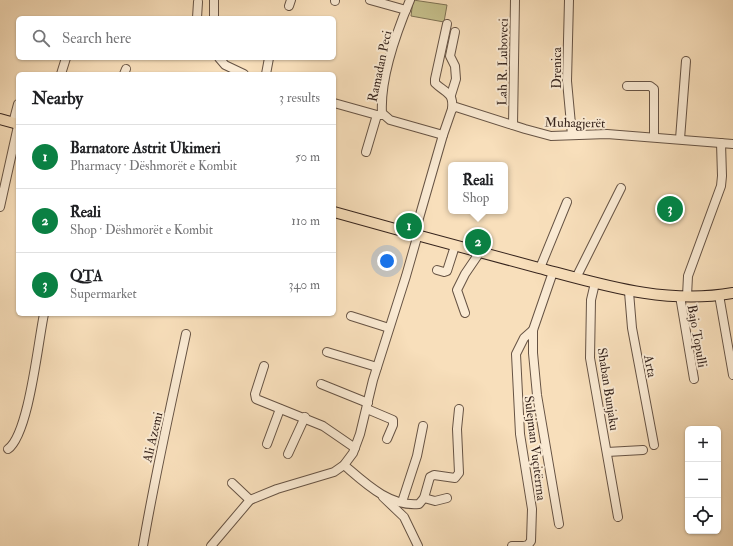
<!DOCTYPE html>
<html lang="en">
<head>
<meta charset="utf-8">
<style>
  :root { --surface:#fff; --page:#f2f2f2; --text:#202124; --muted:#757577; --line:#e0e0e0; --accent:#0b8043 }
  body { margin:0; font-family:"IM FELL Double Pica",serif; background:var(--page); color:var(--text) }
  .controls { position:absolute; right:12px; bottom:12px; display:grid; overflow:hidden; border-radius:6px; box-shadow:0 1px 3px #0004 }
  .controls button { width:36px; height:36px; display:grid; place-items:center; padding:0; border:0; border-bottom:1px solid var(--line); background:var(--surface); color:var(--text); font:20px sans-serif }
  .you { position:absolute; left:387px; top:261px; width:14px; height:14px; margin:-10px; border:3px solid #fff; border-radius:50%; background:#1a73e8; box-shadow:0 0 0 6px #1a73e833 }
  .badge { display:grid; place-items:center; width:26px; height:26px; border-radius:50%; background:var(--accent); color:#fff; font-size:13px; font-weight:700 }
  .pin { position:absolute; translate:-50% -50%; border:2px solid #fff; box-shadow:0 1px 4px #0006 }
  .popup { position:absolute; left:448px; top:162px; width:60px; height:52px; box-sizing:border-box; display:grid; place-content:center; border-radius:6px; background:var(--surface); filter:drop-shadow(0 1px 3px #0005); font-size:13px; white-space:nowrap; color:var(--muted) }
  .popup b { font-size:15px; color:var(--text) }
  .popup::after { content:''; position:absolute; left:50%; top:100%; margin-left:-8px; border:8px solid transparent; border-top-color:var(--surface) }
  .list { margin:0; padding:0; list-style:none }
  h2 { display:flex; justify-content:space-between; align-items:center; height:52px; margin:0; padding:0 16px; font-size:17px }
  h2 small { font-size:13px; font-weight:400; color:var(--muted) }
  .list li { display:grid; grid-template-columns:26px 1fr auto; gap:12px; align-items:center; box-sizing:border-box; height:64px; padding:0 16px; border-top:1px solid var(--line) }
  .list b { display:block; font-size:15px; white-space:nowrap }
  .list p { margin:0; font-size:13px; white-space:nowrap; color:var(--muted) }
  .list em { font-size:13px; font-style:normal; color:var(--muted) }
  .icon { flex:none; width:22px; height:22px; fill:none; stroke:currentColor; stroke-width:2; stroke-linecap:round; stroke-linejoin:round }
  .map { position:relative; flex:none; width:733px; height:546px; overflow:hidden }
  .search { position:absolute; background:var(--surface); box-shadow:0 1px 3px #0004; left:16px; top:16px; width:320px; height:44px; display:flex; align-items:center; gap:10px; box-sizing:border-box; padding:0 14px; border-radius:6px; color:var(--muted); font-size:15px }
  .panel { position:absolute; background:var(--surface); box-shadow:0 1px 3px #0004; left:16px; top:72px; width:320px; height:244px; border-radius:6px }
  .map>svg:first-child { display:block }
  .green { fill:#c5bf8b; stroke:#7e7254 }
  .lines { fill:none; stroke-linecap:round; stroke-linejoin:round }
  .minor-casing { stroke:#665344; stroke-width:10 }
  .major-casing { stroke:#36241d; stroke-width:12 }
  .minor { stroke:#faead3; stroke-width:8 }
  .major { stroke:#f8dfbb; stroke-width:10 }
  .labels { text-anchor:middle; stroke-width:4; stroke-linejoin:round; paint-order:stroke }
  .street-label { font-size:13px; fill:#36241d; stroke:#faead3 }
</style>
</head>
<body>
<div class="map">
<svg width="733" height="546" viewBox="0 0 733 546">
  <rect width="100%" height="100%" fill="#f8dfbb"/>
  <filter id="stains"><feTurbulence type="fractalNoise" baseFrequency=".005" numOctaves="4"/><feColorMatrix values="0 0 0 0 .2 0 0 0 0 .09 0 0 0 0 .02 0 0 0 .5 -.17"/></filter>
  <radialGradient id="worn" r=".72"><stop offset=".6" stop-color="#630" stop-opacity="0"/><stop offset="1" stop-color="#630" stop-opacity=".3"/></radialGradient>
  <path class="green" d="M413,0L447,5L444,22L411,16Z"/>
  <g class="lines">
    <defs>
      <g id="minor">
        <path d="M214,0V18"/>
        <path d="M370,0L406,10"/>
        <path d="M569,0L567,81L572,135"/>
        <path d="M335,1V0"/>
        <path d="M289,6L291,0"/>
        <path d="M197,18L198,2"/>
        <path d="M447,24L435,79V83C445,93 454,92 452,109"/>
        <path d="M219,58L225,65L244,74"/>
        <path d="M61,74L66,58"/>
        <path d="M124,74L126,69"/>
        <path d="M266,74L269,58"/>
        <path d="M627,86H650L654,89V137"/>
        <path d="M451,95L456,79L455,66L450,56L455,32"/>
        <path d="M334,103L377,115H383"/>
        <path d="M13,123L18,104"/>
        <path d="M513,125L515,0"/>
        <path d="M443,135L452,109L456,107L525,129L551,136L607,134L733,144"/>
        <path d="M680,139L686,61"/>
        <path d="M366,152L377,115"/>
        <path d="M0,207L18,126"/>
        <path d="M540,268L567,202"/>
        <path d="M437,270L444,272L447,271L455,246"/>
        <path d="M553,272L533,330V353L537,395L559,524"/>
        <path d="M576,278L621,188"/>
        <path d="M595,283L591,300L590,358L618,517"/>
        <path d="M629,292L632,328L654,445"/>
        <path d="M719,295L733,375"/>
        <path d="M680,296L694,379"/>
        <path d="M687,296L688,276L721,186L722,176L721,143"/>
        <path d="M465,313L457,290L465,274L480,252"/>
        <path d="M351,316L389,328"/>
        <path d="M327,352L377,367"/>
        <path d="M264,366L255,394L256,399L323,426L355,448"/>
        <path d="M321,384L368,403"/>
        <path d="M367,409L393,420V425L387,439"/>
        <path d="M267,444L280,409"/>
        <path d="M8,449C29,434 38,342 44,314"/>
        <path d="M607,452L643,450"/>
        <path d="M288,454L305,417"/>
        <path d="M344,465C364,482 389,507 419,504L424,498L430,477L434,475L455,478L459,473L457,429L459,409"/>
        <path d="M232,483L250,500"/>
        <path d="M383,497L404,517L418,546"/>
        <path d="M424,498L435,501L447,498"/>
        <path d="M402,502L417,456L423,426"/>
        <path d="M143,546C155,475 171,405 186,334"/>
        <path d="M211,546L250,500L277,489L334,472L344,465L353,453L360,434L373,380L406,276L416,241L417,225L443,135L390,120L382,113C380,79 397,31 410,0"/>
        <path d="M512,546H522"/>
        <path d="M524,546L528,545L531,541L532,509L520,434L516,354L524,338L533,330"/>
      </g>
      <g id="major">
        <path d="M0,119L18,124"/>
        <path d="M334,212C402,231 471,250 539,268C603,285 666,305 733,293"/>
      </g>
    </defs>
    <use href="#minor" class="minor-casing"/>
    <use href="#major" class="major-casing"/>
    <use href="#minor" class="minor"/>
    <use href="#major" class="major"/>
  </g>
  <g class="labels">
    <g class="street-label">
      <text transform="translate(502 62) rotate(-89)" y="5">Lah R. Luboveci</text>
      <text transform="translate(379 66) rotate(-78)" y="5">Ramadan Peci</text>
      <text transform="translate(556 68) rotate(-90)" y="5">Drenica</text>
      <text transform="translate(575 122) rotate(1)" y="5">Muhagjerët</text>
      <text transform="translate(698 336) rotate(80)" y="5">Bajo Topulli</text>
      <text transform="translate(651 366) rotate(79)" y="5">Arta</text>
      <text transform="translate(609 389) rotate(81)" y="5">Shaban Bunjaku</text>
      <text transform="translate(152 437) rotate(-77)" y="5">Ali Azemi</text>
      <text transform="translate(536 448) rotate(83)" y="5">Sulejman Vuçitërrna</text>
    </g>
  </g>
  <rect width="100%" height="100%" filter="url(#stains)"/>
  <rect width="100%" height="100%" fill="url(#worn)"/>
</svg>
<div class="controls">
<button>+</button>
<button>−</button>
<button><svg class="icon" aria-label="locate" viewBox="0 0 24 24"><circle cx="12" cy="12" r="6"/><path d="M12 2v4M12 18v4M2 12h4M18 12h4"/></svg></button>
</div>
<div class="you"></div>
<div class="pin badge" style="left:409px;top:226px">1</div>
<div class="pin badge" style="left:478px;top:242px">2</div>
<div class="popup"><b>Reali</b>Shop</div>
<div class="pin badge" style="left:670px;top:209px">3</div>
<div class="search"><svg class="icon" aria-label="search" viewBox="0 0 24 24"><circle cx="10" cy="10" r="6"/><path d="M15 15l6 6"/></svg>Search here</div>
<section class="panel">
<h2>Nearby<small>3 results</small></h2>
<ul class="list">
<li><span class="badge">1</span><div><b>Barnatore Astrit Ukimeri</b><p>Pharmacy · Dëshmorët e Kombit</p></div><em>50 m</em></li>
<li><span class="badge">2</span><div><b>Reali</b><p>Shop · Dëshmorët e Kombit</p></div><em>110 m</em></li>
<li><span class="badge">3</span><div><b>QTA</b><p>Supermarket</p></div><em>340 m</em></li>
</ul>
</section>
</div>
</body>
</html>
